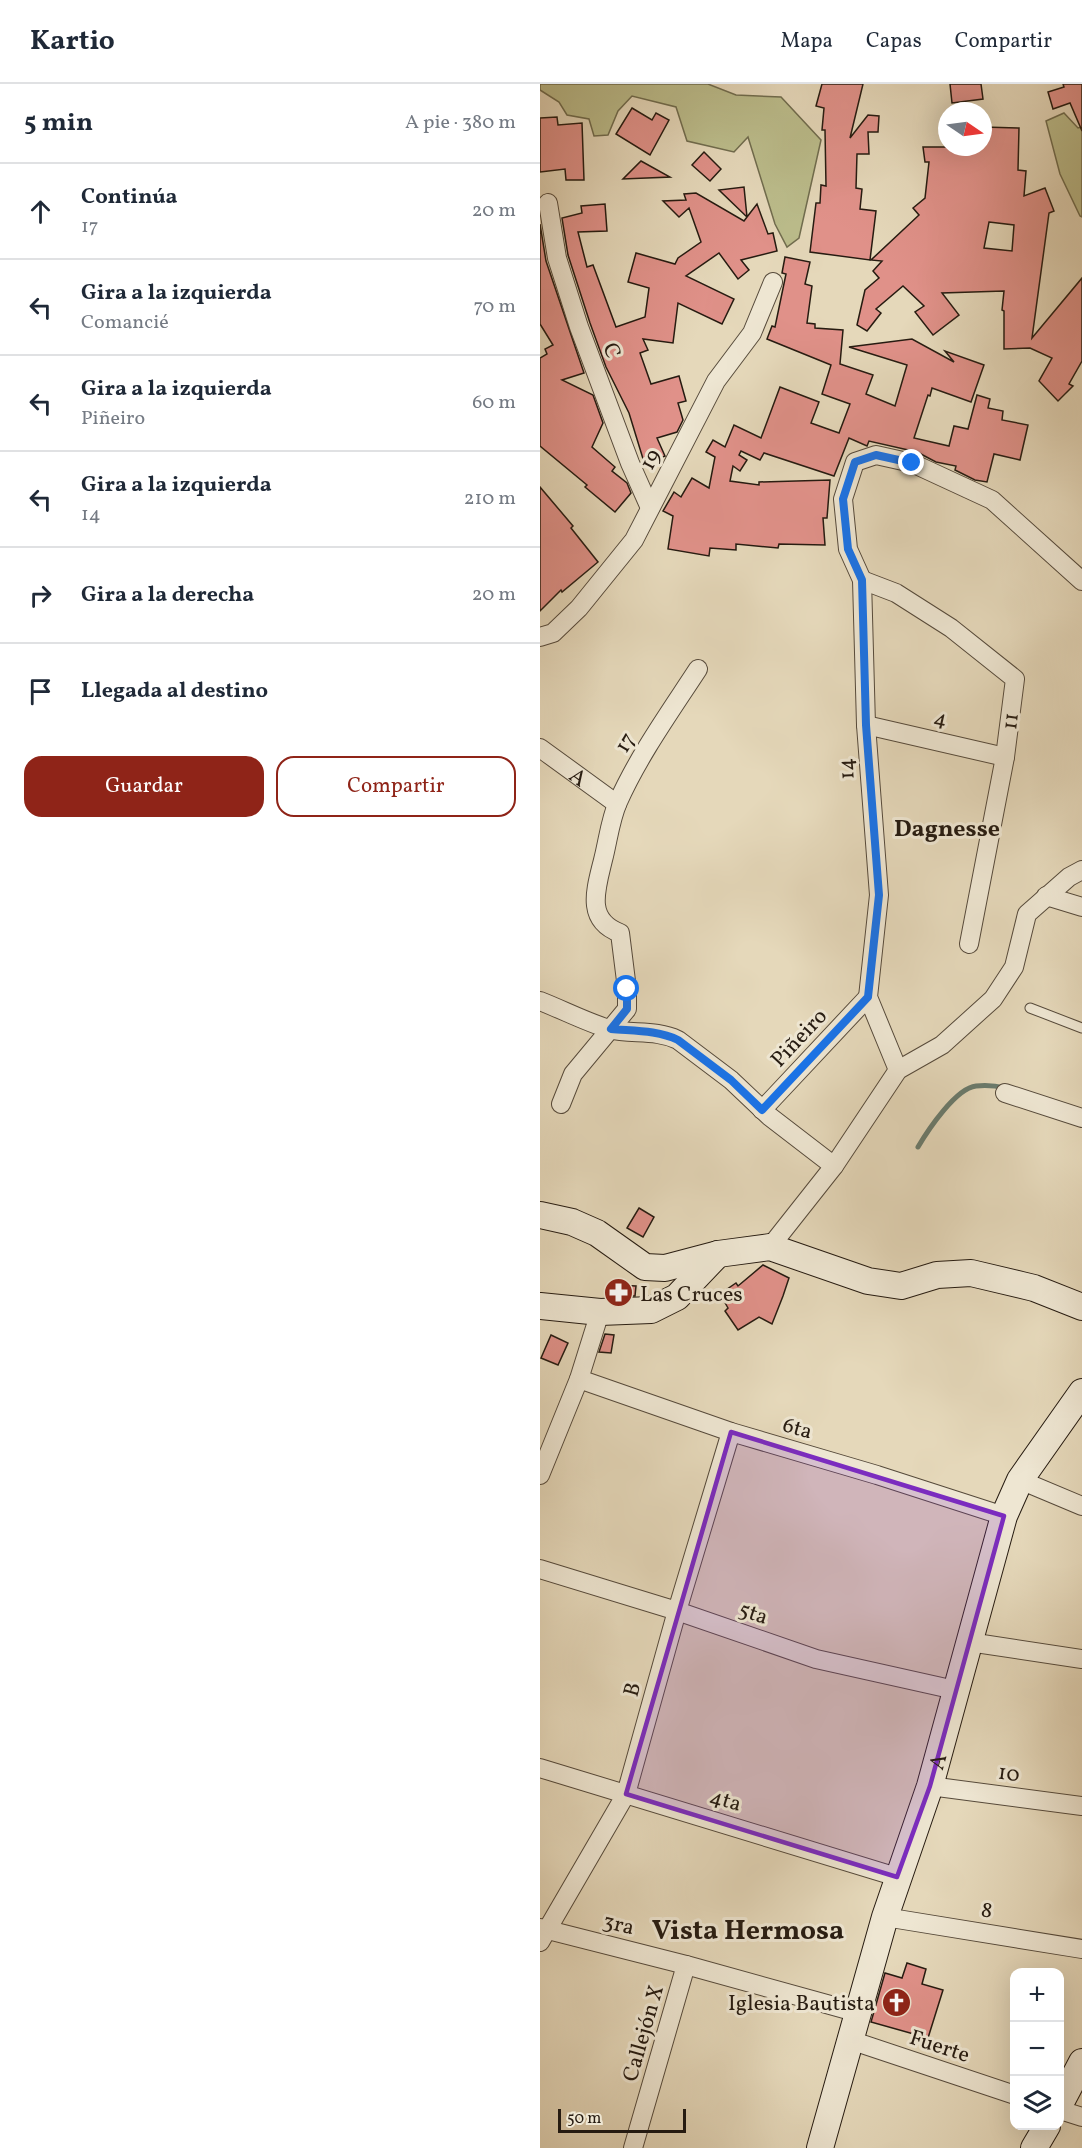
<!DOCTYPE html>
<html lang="es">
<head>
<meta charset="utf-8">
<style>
  :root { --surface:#fff; --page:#f6f6f7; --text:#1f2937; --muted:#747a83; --line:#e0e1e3; --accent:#8f2418 }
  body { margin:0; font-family:Vollkorn,serif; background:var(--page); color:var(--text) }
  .controls { position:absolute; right:18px; bottom:18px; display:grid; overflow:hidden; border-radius:12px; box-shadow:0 6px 24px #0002 }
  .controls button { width:54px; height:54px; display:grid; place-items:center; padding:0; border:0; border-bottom:2px solid var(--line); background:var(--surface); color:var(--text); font:30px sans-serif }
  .compass { position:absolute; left:398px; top:18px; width:54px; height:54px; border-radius:50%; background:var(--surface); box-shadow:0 6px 24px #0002; rotate:103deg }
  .scale { position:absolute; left:18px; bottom:15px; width:128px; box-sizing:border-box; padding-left:6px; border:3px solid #261b11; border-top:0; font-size:16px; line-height:21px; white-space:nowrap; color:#261b11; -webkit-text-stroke:4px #eee6d2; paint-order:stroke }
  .stop { position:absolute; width:18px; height:18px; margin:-14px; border:4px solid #1a73e8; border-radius:50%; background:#fff }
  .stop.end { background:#1a73e8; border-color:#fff; box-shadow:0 2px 6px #0008 }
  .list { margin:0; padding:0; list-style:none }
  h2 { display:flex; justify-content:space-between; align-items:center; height:78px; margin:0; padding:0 24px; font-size:26px }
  h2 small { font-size:20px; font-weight:400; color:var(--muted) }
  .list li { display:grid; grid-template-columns:39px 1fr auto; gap:18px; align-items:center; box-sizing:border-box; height:96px; padding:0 24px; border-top:2px solid var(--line) }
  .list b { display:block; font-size:22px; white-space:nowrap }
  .list p { margin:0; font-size:20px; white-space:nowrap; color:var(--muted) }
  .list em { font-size:20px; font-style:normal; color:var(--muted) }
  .actions { display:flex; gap:12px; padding:18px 24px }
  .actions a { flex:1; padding:14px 0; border:2px solid var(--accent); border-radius:18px; text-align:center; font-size:21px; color:var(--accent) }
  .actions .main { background:var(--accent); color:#fff }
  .icon { flex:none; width:33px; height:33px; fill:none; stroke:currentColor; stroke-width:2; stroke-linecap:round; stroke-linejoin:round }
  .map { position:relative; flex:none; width:542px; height:2064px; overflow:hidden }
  header { display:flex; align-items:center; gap:36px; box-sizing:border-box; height:84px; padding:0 30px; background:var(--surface); border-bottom:2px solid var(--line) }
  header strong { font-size:28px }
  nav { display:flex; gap:33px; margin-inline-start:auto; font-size:21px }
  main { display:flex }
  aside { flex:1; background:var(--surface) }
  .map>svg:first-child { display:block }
  .green { fill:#bbbc8b; stroke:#706c4e; stroke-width:1.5 }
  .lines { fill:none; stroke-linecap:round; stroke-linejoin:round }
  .stream { stroke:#6a7b6d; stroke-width:5 }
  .building { fill:#e09189; stroke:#261b11; stroke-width:1.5; fill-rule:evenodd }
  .lane-casing { stroke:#564a3b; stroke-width:11 }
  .street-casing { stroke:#564a3b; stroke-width:20 }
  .secondary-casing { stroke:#261b11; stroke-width:28 }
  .lane { stroke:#eee6d2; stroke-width:9 }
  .street { stroke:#eee6d2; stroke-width:18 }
  .secondary { stroke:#eee6d2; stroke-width:26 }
  .route { stroke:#1a73e8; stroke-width:8 }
  .marked { fill:#7b2cbf; fill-opacity:0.2; stroke:#7b2cbf; stroke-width:4.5; stroke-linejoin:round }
  .labels { text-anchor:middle; stroke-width:6; stroke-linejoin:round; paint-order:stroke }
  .street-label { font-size:22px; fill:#261b11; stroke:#eee6d2 }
  .poi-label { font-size:22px; fill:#261b11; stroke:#eee6d2; text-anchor:start }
  .neighbourhood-label { font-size:24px; font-weight:bold; fill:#261b11; stroke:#eee6d2 }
  .district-label { font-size:28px; font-weight:bold; fill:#261b11; stroke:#eee6d2 }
</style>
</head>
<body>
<header>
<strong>Kartio</strong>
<nav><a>Mapa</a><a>Capas</a><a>Compartir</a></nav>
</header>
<main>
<aside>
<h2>5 min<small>A pie · 380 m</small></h2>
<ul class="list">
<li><svg class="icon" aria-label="ahead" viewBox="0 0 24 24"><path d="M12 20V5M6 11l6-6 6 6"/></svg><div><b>Continúa</b><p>17</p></div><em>20 m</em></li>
<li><svg class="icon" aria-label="left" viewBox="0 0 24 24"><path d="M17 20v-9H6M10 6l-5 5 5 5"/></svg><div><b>Gira a la izquierda</b><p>Comancié</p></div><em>70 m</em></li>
<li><svg class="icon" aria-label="left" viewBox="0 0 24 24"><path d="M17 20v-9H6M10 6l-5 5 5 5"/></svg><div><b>Gira a la izquierda</b><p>Piñeiro</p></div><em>60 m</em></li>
<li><svg class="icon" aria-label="left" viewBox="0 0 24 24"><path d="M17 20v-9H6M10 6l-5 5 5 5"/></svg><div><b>Gira a la izquierda</b><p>14</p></div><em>210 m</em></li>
<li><svg class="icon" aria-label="right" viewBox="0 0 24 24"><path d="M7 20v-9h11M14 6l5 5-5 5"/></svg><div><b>Gira a la derecha</b></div><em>20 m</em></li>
<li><svg class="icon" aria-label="arrive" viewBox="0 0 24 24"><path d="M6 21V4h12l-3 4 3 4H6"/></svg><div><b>Llegada al destino</b></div></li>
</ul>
<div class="actions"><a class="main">Guardar</a><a>Compartir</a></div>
</aside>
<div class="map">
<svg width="542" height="2064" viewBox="0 0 542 2064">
  <rect width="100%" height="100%" fill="#e5d8ba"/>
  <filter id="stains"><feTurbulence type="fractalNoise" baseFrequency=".00333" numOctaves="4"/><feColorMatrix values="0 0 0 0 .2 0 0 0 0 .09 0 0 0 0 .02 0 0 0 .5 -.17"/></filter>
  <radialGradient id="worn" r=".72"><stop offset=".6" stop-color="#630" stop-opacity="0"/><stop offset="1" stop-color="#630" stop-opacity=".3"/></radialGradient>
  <g class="green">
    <path d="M0,0H168L196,11L241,13L281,56L259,154L247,163L235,140L208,53L194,68L147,57L136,23L92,12L78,27L68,51L54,52L49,35L27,31L19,18L0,6Z"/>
    <path d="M524,29L538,44L542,43V133L540,132L520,90L506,37Z"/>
  </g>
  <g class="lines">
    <path class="stream" d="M378,1063C388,1046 416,1004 436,1002C445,1001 457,1002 465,1004"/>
  </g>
  <g class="building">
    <path d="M282,0H323L310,54L328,31L339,32L338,48H328L329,70H317L316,104L322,105L320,125L336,127L330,176L270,168L276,119H280L281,101L286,102L285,46H282L284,24L276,22Z"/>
    <path d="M410,0H441L443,15L412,19Z"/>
    <path d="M523,0H542V47L530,19L513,25L508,8L524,3Z"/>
    <path d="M92,24L112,36L116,29L129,36L110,71L76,50Z"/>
    <path d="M17,33L18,41L42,39L44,96H26L25,85L0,88V34Z"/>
    <path d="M443,43L479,44L478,86L486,87L484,112L505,104L514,127L509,129L492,254L542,194V277L529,300L533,302L518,317L499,297L512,274L490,264L464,265V227L462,226L464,207L402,209L419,231L393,251L375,228L384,222L363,202L336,225L341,229L327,247L317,241L325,206L339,194L333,187L342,177L331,176L379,131L373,124L385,114L389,78H385L383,63H443ZM449,138L474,141L472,167L444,164Z"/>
    <path d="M164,68L181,85L170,97L152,81Z"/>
    <path d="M101,77L130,93L83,95Z"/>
    <path d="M204,103L207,133L217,120L228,150L233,149L237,167L201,176L209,186L198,195L179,169L146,192L194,215L182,240L138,219L133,259L103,255L108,266L100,269L111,300L139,292L146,317L138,319L143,336L137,348L117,354L125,372L109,378H104L89,329L66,283L50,239L28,171L22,134L42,129L41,122L65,120L67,147L38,148L47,183L53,181L76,243L105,233L109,204L88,198L96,169L135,180L138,174L161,158L149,124L139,133L123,117L146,116L144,110L156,109L204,137L207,133L179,106Z"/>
    <path d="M0,140L6,177L44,289L22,296L53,311L63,339L52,363L75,383L72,387L87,399L91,409L75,428L45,403L47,401L0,362V274L7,270L5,265L13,261L0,240Z"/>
    <path d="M245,173L270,178L265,200L272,202L267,239L275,240V244L303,246L300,280L333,291L326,310L355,322L367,281L309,263L372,255L414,278L405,267L444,281L431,318L392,304L390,312L388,311L374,354L409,362L414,342L428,345L437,311L450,315L448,324L463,327L462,336L488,341L480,376L454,370L447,398L435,396L415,386L416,382L396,378L377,368L329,357L327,362L309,354L294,392L224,369L220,376L201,367L199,371L207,376L200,387L193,382L190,397L219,401V398L290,396L287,434H283L285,461L239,460L238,464L196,460V466L170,464L169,472L128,465L133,432L123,427L134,408L141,413L152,394L169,404L175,373L166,368L173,356L185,363L194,341L221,354L240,303L279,318L271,339L299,349L310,320L282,310L291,281L227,255L232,242L235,243L246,190L242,189Z"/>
    <path d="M0,403L33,442L31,444L58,478L22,508L21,506L0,527Z"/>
    <path d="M99,1124L114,1133L103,1153L87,1144Z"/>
    <path d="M223,1181L249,1194L243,1212L232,1240L219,1233L198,1246L185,1227L188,1224L180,1210L196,1199L198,1202Z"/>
    <path d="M75,1201L96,1202L95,1212H74Z"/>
    <path d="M65,1250L74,1251L71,1269L59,1268Z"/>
    <path d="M11,1251L28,1259L18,1281L1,1274Z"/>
    <path d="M367,1879L386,1885L382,1900L403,1906L388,1954L331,1938L345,1889L362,1894Z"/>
  </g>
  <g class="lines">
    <defs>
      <path id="lane" d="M490,924L542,944"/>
      <g id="street">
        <path d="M8,119L17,174L39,243L90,379L110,424"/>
        <path d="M322,496L356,509L411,544L475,595L465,673L429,860"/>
        <path d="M0,553L13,549L39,524L94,456L176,297L212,249L233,198"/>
        <path d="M326,641L465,673"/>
        <path id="s1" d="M0,664L77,720"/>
        <path d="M506,812L542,823"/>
        <path d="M0,917C23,926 46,938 69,945C91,951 115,945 138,956L191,996L229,1032L294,1082"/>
        <path d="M358,986L328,913L339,811L326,641L322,496L308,465L303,415L315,378L336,371L372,379L452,416L542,497"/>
        <path d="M465,1009L542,1034"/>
        <path d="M21,1020L33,990L87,925V905L80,849C45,836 56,805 63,776C68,757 70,736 78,718C99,671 130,628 158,585"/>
        <path d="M222,1026L328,913"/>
        <path d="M230,1163L294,1082L358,986L402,961L453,915L474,883L487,830L529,793L542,786"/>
        <path d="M39,1295L191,1348L337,1391L464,1432"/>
        <path d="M0,1391L39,1295L60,1228"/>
        <path d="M480,1396L542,1422"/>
        <path d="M0,1485L137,1527L276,1575L415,1606"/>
        <path d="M429,1558L542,1575"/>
        <path d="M0,1684L357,1793"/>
        <path d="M390,1702L542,1722"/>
        <path d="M345,1833L542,1865"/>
        <path d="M0,1844L146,1881L319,1929"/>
        <path d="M0,1858L86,1710L137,1527L191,1348"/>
        <path d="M310,1956L475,2011"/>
        <path d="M520,2026L542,2033"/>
        <path d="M93,2064L146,1881"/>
      </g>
      <g id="secondary">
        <path d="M0,1131L32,1138L57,1149L105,1183L125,1184L178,1170L230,1163L328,1197L361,1202L397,1191L431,1189L494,1204L542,1223"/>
        <path d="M0,1222L60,1228L111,1226L137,1213L178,1170"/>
        <path d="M520,2020L542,1978"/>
        <path id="s2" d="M280,2064L345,1833L390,1702L464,1432L480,1396L542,1308"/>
        <path d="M494,2064L507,2042"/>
      </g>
    </defs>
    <use href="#lane" class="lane-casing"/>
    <use href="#street" class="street-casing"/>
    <use href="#secondary" class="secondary-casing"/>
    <use href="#lane" class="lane"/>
    <use href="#street" class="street"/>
    <use href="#secondary" class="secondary"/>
  </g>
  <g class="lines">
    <path class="route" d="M87,905V925L71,945C92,947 118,946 138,956L191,996L222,1026L328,913L339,811L326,641L322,496L308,465L303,415L315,378L336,371L372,379"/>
  </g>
  <path class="marked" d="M191,1348L464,1432L390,1702L357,1793L86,1710Z"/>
  <defs>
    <symbol id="pharmacy-disc" viewBox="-11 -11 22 22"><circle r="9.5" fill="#8f2418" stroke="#eee6d2"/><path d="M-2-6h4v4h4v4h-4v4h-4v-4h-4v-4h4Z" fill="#fff"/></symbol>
    <symbol id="church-disc" viewBox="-11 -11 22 22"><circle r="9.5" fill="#8f2418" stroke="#eee6d2"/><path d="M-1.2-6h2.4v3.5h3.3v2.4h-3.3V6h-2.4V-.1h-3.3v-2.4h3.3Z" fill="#fff"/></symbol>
  </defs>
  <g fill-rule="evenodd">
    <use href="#pharmacy-disc" x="62" y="1192" width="33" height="33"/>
    <use href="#church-disc" x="340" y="1902" width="33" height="33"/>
  </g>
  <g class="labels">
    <g class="street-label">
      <text transform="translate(73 266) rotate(70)" y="8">C</text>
      <text transform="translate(109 375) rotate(-62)" y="8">19</text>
      <text transform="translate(401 633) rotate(13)" y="8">4</text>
      <text transform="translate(469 637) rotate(-83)" y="8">11</text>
      <text transform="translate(84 658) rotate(-59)" y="8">17</text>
      <text transform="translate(305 685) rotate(-94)" y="8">14</text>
      <text dy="8" stroke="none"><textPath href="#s1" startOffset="48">A</textPath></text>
      <text transform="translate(258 953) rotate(-47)" y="8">Piñeiro</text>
      <text transform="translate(258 1343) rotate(16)" y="8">6ta</text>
      <text transform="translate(214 1528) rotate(19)" y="8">5ta</text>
      <text transform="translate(91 1605) rotate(-75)" y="8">B</text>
      <text dy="8" stroke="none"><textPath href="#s2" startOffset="404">A</textPath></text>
      <text transform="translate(469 1688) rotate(7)" y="8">10</text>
      <text transform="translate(186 1715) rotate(17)" y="8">4ta</text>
      <text transform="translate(447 1825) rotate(9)" y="8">8</text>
      <text transform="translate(79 1839) rotate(14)" y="8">3ra</text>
      <text transform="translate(102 1949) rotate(-74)" y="8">Callejón X</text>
      <text transform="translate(400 1961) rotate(18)" y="8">Fuerte</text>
    </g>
    <g class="poi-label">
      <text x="100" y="1217">Las Cruces</text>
      <text x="335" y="1926" text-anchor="end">Iglesia Bautista</text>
    </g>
    <g class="neighbourhood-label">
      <text x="407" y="752">Dagnesse</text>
    </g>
    <g class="district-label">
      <text x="208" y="1855">Vista Hermosa</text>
    </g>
  </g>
  <rect width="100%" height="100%" filter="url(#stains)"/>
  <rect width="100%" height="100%" fill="url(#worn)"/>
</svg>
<div class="controls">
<button>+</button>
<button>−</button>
<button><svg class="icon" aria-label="layers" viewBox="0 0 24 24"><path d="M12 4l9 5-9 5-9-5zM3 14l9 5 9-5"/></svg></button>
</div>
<svg class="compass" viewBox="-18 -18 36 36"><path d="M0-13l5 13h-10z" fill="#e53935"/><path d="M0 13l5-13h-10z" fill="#747a83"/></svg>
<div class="scale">50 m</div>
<div class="stop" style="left:87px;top:905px"></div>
<div class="stop end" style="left:372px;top:379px"></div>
</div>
</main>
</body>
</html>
